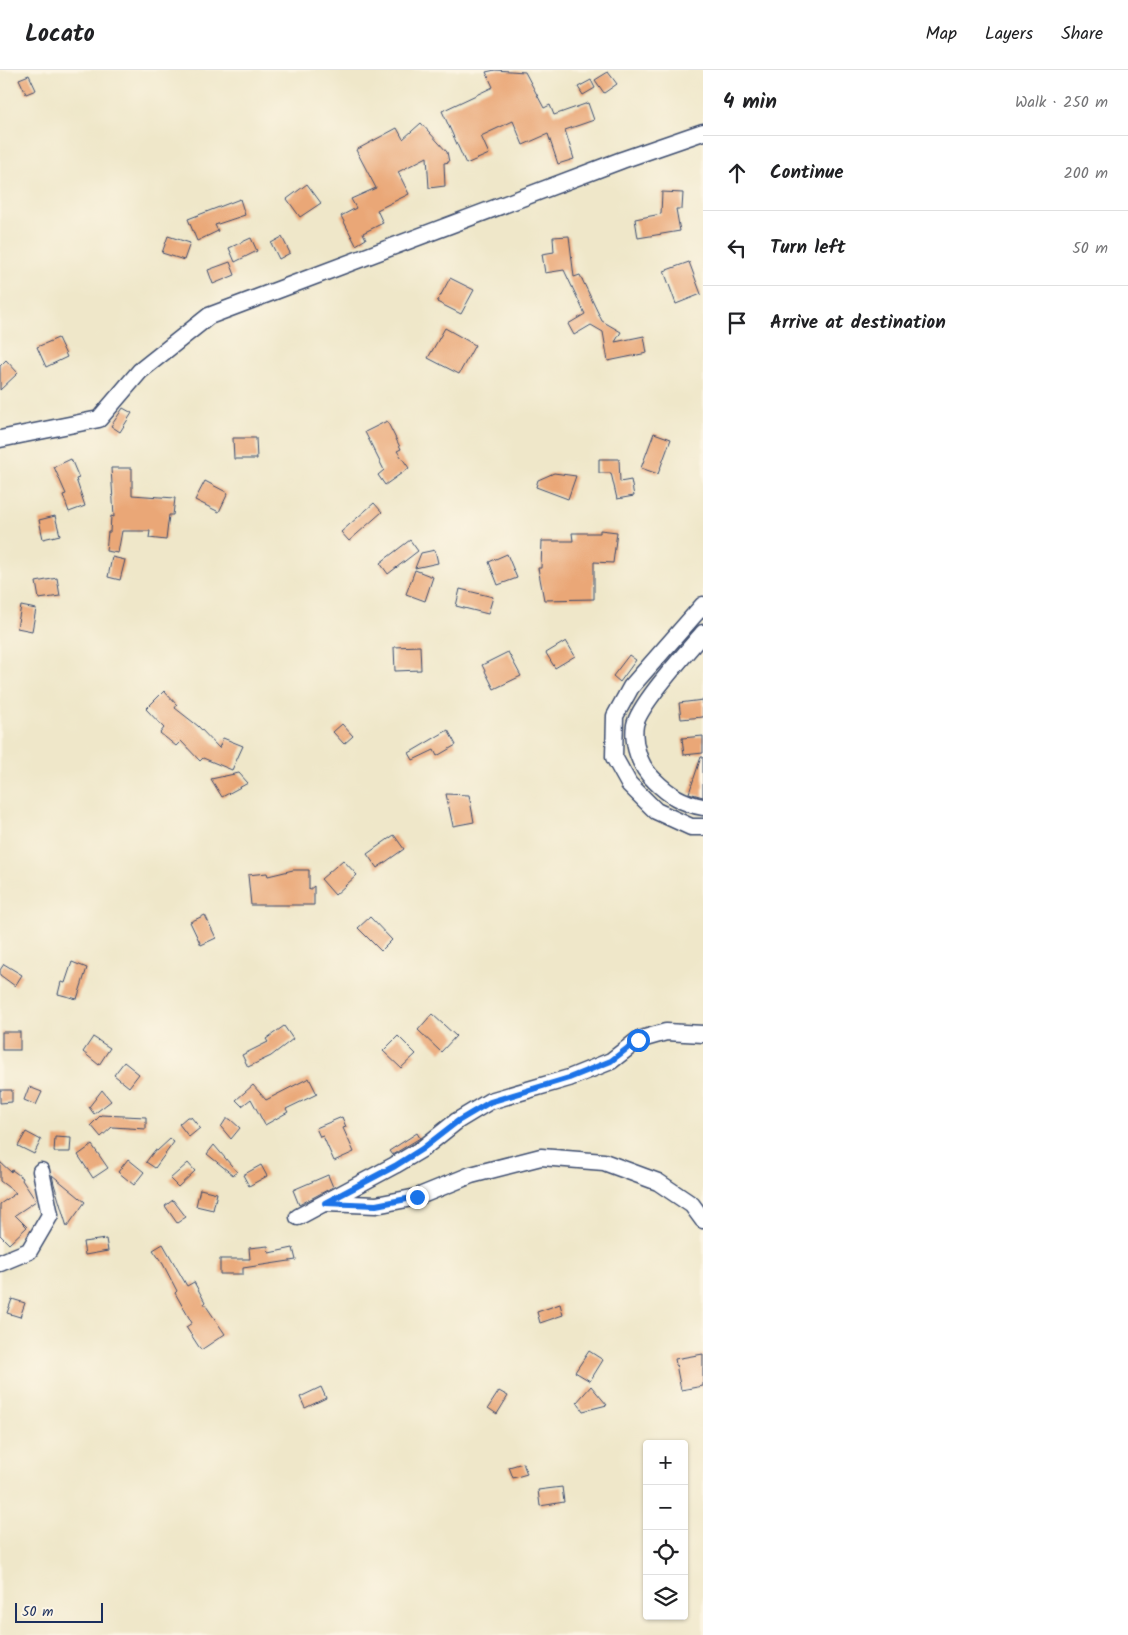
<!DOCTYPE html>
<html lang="en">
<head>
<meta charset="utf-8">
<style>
  :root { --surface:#fff; --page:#f2f2f2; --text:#202124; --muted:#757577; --line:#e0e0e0 }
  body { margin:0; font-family:Kalam,sans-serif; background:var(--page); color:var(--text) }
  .controls { position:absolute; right:15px; bottom:15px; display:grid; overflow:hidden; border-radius:5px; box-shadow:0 1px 4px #0004 }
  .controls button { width:45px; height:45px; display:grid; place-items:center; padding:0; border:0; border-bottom:1px solid var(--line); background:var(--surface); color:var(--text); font:25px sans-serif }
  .scale { position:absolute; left:15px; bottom:12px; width:88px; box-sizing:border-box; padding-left:5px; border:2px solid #1b2f5e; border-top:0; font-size:14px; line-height:18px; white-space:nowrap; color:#1b2f5e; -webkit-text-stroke:4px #fcf5e5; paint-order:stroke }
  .stop { position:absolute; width:15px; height:15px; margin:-11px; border:4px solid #1a73e8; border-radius:50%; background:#fff }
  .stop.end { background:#1a73e8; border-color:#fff; box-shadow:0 1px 5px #0008 }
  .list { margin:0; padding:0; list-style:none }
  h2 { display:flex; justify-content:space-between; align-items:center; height:65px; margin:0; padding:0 20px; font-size:21px }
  h2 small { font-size:16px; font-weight:400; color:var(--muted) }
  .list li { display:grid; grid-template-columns:32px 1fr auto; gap:15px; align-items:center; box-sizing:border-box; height:75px; padding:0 20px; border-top:1px solid var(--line) }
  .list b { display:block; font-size:19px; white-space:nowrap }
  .list em { font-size:16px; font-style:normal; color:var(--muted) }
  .icon { flex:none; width:28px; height:28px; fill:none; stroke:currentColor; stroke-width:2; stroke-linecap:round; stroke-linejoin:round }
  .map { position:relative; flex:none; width:703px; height:1565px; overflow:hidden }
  header { display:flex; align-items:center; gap:30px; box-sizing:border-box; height:70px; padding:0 25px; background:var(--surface); border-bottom:1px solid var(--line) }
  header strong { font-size:24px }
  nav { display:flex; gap:28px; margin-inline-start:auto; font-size:18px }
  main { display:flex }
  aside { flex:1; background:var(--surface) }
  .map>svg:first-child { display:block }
  .building { fill:#eaa777 }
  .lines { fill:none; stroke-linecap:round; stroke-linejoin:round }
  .minor-casing { stroke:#3b4b6e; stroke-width:19 }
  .minor { stroke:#fff; stroke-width:16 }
  .route { stroke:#1a73e8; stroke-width:6 }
</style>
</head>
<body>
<header>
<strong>Locato</strong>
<nav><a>Map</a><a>Layers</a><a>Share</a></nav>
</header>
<main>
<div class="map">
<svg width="703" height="1565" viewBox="0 0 703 1565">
  <rect width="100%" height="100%" fill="#fcf5e5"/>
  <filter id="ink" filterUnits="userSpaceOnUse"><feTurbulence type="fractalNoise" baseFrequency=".02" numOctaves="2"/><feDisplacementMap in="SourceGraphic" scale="10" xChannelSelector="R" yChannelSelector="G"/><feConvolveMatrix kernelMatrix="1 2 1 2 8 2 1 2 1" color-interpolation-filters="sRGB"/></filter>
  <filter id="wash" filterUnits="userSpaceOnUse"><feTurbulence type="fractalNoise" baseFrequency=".0096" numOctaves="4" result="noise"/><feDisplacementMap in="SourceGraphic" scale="20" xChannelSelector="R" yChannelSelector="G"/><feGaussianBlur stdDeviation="1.12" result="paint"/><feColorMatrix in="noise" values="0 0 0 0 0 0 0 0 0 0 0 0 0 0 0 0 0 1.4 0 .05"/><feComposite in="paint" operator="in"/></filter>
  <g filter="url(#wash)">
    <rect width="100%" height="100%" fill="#efe7c9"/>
    <g id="blocks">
      <g class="building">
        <path d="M495,0L525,2L544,38L550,35L554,45L588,33L594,50L565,60L574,89L558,94L548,64L523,75L513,51L481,66L489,84L466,94L442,41L493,17L486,2Z"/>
        <path d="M608,2L617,14L604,23L595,10Z"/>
        <path d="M29,5L36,20L26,24L19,9Z"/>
        <path d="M591,10L595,18L583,25L578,17Z"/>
        <path d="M421,53L447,82L449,92L444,93L445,116L429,118L427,87L398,102L409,124L377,140L383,153L363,163L366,169L356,175L341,146L356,138L351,129L376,118L356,80L397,58L403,69Z"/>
        <path d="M307,114L321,133L300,147L287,129Z"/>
        <path d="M662,122L683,123L682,139H676L680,161L638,168L635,149L661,144Z"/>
        <path d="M240,129L245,145L215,155L218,161L197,171L188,149Z"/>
        <path d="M168,166L190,173L184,190L162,183Z"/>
        <path d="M569,166L574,207L580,205L602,251L621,262L615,272L644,266L647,283L608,291L603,262L591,255L574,265L568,254L585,244L564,200L545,203L542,184L554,182L553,167Z"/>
        <path d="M282,167L290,183L279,189L271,173Z"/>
        <path d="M251,168L257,181L235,192L229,178Z"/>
        <path d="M230,192L235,205L213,214L208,200Z"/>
        <path d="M689,192L701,224L676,234L664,201Z"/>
        <path d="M450,208L474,220L461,244L437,232Z"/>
        <path d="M445,258L475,275L459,304L428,288Z"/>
        <path d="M58,268L67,287L46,297L37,277Z"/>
        <path d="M6,290L18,303L0,320V296Z"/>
        <path d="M123,338L132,343L120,362L111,356Z"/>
        <path d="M387,351L401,379L397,381L409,398L385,415L378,405L384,400L365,362Z"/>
        <path d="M654,363L671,369L658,404L641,398Z"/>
        <path d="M233,368H256L257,389H234Z"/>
        <path d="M71,389L79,408L76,409L85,436L69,442L63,425L66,424L54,397Z"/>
        <path d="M599,389H619L620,412L631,410L634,426L617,429L611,403H599Z"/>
        <path d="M111,398H132V425L175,428L173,445H169L166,470L149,468L150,461H122L118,483L106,481L108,462H110L111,446L114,447Z"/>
        <path d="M554,403L576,406L568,429L536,417L538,410Z"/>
        <path d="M205,411L228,423L219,442L195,430Z"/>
        <path d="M374,433L382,442L349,471L341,462Z"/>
        <path d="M55,446L60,465L43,469L39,450Z"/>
        <path d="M600,460L617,462L613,493L594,492V529L544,530L538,498H541L542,471H573L572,463H600Z"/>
        <path d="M410,470L418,481L388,504L380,493Z"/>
        <path d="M435,480L438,493L415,498L421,483Z"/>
        <path d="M507,484L517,508L498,515L489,492Z"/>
        <path d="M112,487L125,490L120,510L108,507Z"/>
        <path d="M415,500L433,507L425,531L406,524Z"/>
        <path d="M57,508L60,526L39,529L36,512Z"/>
        <path d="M460,519L493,527L488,544L456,536Z"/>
        <path d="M21,536L36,539L32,561L17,558Z"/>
        <path d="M566,571L575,586L555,598L546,583Z"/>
        <path d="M420,576L421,600L395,601L394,577Z"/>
        <path d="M508,582L521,606L494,619L482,595Z"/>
        <path d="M629,585L636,590L620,612L613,606Z"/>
        <path d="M164,621L177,635L175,638L198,656L219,678L223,668L243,676L232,700L203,688L200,691L181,671L176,676L160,663L164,658L146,639Z"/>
        <path d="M703,630V647L681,649L679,633Z"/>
        <path d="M342,654L353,666L344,674L333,662Z"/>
        <path d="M448,660L456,675L437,686L434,680L413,690L409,683Z"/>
        <path d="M703,666V683L684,685L682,668Z"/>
        <path d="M701,687H703V727L689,723Z"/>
        <path d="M239,703L248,713L222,727L211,709Z"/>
        <path d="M446,724L469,725L474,752L453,756Z"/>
        <path d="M394,765L404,779L377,798L367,784Z"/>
        <path d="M343,790L357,805L335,825L321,809Z"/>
        <path d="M293,800H309V820L314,816V835H251L248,805L267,803L268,806Z"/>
        <path d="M205,845L216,868L201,875L190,852Z"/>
        <path d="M370,847L392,870L381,881L358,858Z"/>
        <path d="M72,892L87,898L77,929L58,924L61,912L65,913Z"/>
        <path d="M4,894L22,905L15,916L0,905V900Z"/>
        <path d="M432,944L456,966L441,982L418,960Z"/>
        <path d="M284,956L293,969L271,986L248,997L242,985L268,972L266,969Z"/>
        <rect x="2" y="962" width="18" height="18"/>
        <path d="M398,966L416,984L401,998L383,981Z"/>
        <path d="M93,967L110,978L99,995L83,982Z"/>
        <path d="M124,992L139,1004L129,1017L114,1005Z"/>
        <path d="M309,1008L317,1024L286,1039L288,1042L265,1055L251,1029L242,1036L236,1030L253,1015L266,1030Z"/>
        <path d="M29,1017L42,1022L36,1035L24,1030Z"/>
        <path d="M0,1020H12V1032L0,1033Z"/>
        <path d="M102,1020L111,1031L94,1044L89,1037Z"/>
        <path d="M101,1045L146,1047V1059L112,1057L101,1067L91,1055Z"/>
        <path d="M187,1047H191L200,1058L189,1067L179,1054Z"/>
        <path d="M342,1047L346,1057L343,1058L354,1082L334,1091L323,1066L320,1067L316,1058Z"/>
        <path d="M226,1049H230L240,1058L231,1069L221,1057Z"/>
        <path d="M26,1062L41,1070L34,1084L18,1076Z"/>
        <path d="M417,1063L420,1068L392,1085L389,1081Z"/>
        <path d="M55,1067L71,1068L70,1082H54Z"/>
        <path d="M170,1069L174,1072L155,1098L146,1092L155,1080L157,1081Z"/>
        <path d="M92,1075L108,1098L93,1108L78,1085Z"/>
        <path d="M214,1075L237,1102L233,1105L207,1084Z"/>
        <path d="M128,1089L144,1102L134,1115L118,1102Z"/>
        <path d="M0,1092L11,1102L12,1100L23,1108L22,1110L36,1131L15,1145L27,1157L9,1174L0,1165V1134L16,1123L0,1111Z"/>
        <path d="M188,1093L195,1101L178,1117L170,1109Z"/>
        <path d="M261,1095L267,1106L249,1116L243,1105Z"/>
        <path d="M52,1105L85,1132L67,1157L54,1114Z"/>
        <path d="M328,1105L333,1117L299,1135L293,1120Z"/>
        <path d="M200,1119L217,1123L213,1140L196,1136Z"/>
        <path d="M173,1130L186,1147L177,1153L165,1136Z"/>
        <path d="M106,1169L108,1181L85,1185L83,1172Z"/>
        <path d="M163,1174L187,1216L194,1212L205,1232L204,1233L225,1264L201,1280L186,1257L192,1253L175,1223L177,1221L163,1194L153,1180Z"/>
        <path d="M268,1176L269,1183L293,1178L296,1190L243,1198V1204H220V1189H250L249,1178Z"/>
        <path d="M12,1229L25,1233L20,1247L7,1243Z"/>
        <path d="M560,1234L563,1245L540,1253L537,1242Z"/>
        <path d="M589,1281L603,1290L590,1311L575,1302Z"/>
        <path d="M703,1284V1316L681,1320L675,1289Z"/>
        <path d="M591,1316L607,1335L583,1341L577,1332Z"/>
        <path d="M321,1317L326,1328L305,1338L300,1327Z"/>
        <path d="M499,1321L508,1326L497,1344L488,1338Z"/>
        <path d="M523,1393L527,1404L513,1408L509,1397Z"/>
        <path d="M562,1417L564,1432L540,1436L538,1420Z"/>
      </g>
    </g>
  </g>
  <g filter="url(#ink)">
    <use href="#blocks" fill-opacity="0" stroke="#3b4b6e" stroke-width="1"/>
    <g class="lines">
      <defs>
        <g id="minor">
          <path d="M0,369L99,349L140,301L209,246L622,90L703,62"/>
          <path d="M703,535L631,617L615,646L614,687L629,714L656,741L691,757H703"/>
          <path d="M703,563C688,581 639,634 635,655C632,674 640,697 654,710C669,725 682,733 703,737"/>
          <path d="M325,1133L376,1135L417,1127L471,1105L541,1087L604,1092L658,1112L692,1135L703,1150"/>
          <path d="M298,1147L395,1095L422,1079L457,1051L490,1031L569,1008L611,991L638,970L666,962L703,964"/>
          <path d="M0,1193L29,1181L50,1145L41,1101"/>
        </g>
      </defs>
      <use href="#minor" class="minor-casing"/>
      <use href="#minor" class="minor"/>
    </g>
  </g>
  <g class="lines" filter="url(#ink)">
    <path class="route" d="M417,1127L376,1135L325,1133L395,1096L422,1079L458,1051L490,1032L569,1008L611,991L638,970"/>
  </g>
</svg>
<div class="controls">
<button>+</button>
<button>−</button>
<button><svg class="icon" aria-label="locate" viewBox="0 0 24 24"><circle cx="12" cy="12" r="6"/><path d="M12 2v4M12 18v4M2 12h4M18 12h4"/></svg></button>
<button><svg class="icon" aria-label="layers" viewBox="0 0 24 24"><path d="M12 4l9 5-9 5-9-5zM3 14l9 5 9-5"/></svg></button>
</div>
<div class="scale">50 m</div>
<div class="stop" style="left:638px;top:970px"></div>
<div class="stop end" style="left:417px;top:1127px"></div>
</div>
<aside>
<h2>4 min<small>Walk · 250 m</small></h2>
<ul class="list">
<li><svg class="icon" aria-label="ahead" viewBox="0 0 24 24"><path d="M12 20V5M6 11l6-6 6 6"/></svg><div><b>Continue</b></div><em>200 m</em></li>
<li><svg class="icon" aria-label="left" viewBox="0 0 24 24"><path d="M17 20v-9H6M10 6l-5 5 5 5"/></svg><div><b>Turn left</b></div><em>50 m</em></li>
<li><svg class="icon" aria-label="arrive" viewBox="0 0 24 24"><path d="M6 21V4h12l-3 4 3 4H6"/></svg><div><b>Arrive at destination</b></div></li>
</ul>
</aside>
</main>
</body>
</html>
